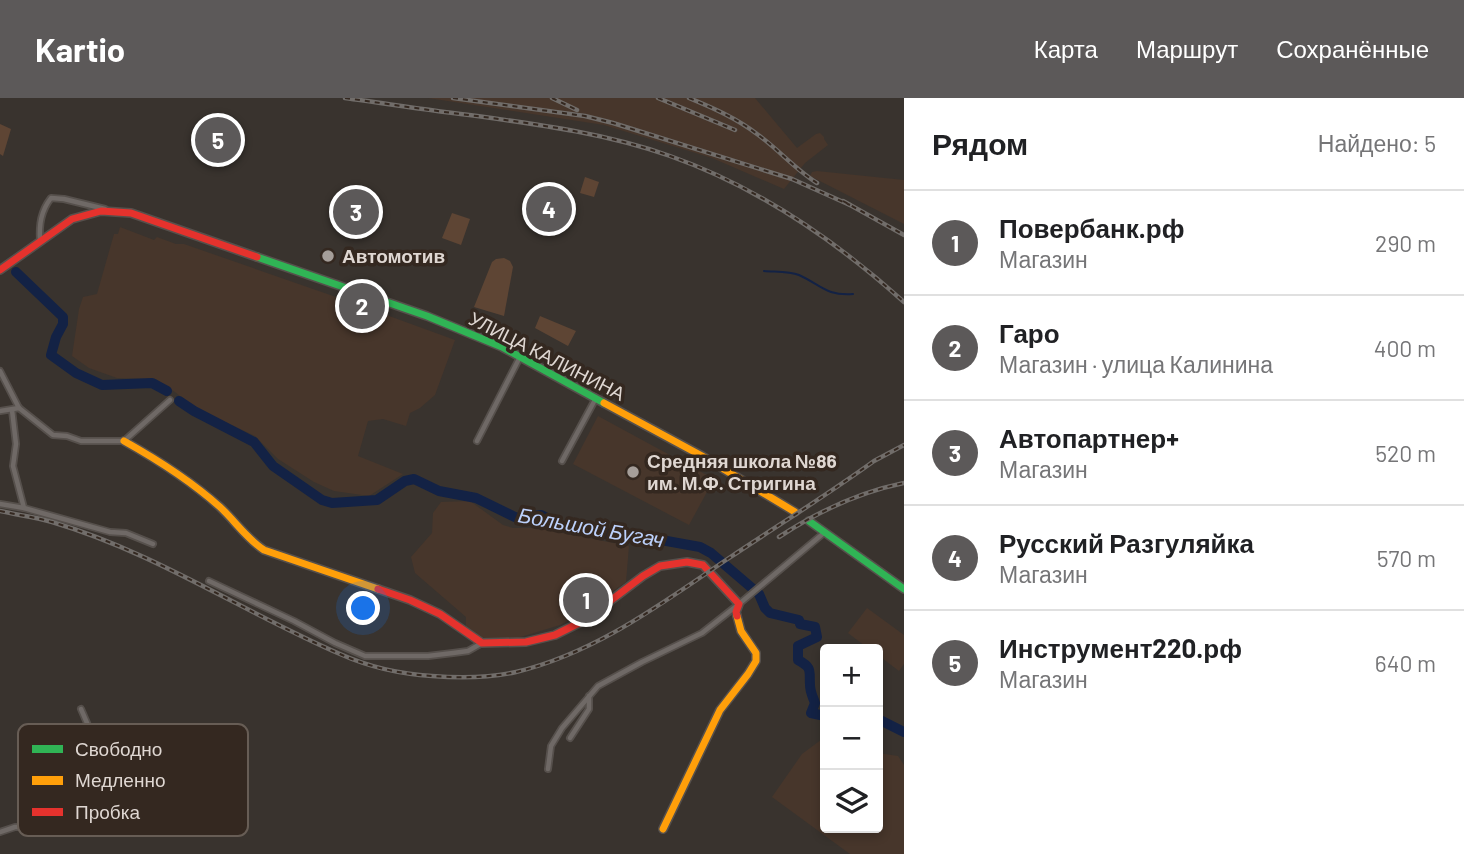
<!DOCTYPE html>
<html lang="ru">
<head>
<meta charset="utf-8">
<style>
  :root { --surface:#fff; --page:#f6f6f6; --text:#202124; --muted:#757577; --line:#e0e0e0; --accent:#5c5959 }
  body { margin:0; font-family:Barlow,sans-serif; background:var(--page); color:var(--text) }
  .controls { position:absolute; right:21px; bottom:21px; display:grid; overflow:hidden; border-radius:7px; box-shadow:0 4px 10px #0003 }
  .controls button { width:63px; height:63px; display:grid; place-items:center; padding:0; border:0; border-bottom:2px solid var(--line); background:var(--surface); color:var(--text); font:35px sans-serif }
  .you { position:absolute; left:364px; top:511px; width:24px; height:24px; margin:-18px; border:5px solid #fff; border-radius:50%; background:#1a73e8; box-shadow:0 0 0 10px #1a73e833 }
  .badge { display:grid; place-items:center; width:46px; height:46px; border-radius:50%; background:var(--accent); color:#fff; font-size:23px; font-weight:700 }
  .pin { position:absolute; translate:-50% -50%; border:4px solid #fff; box-shadow:0 2px 7px #0006 }
  .list { margin:0; padding:0; list-style:none }
  h2 { display:flex; justify-content:space-between; align-items:center; height:91px; margin:0; padding:0 28px; font-size:30px }
  h2 small { font-size:23px; font-weight:400; color:var(--muted) }
  .list li { display:grid; grid-template-columns:46px 1fr auto; gap:21px; align-items:center; box-sizing:border-box; height:105px; padding:0 28px; border-top:2px solid var(--line) }
  .list b { display:block; font-size:26px; white-space:nowrap }
  .list p { margin:0; font-size:23px; white-space:nowrap; color:var(--muted) }
  .list em { font-size:23px; font-style:normal; color:var(--muted) }
  .icon { flex:none; width:38px; height:38px; fill:none; stroke:currentColor; stroke-width:2; stroke-linecap:round; stroke-linejoin:round }
  .map { position:relative; flex:none; width:904px; height:756px; overflow:hidden }
  header { display:flex; align-items:center; gap:42px; box-sizing:border-box; height:98px; padding:0 35px; background:var(--accent); color:#fff }
  header strong { font-size:33px }
  nav { display:flex; gap:38px; margin-inline-start:auto; font-size:24px }
  main { display:flex }
  aside { flex:1; background:var(--surface) }
  .map>svg:first-child { display:block }
  .built { fill:#47362b }
  .green { fill:#5e4534 }
  .lines { fill:none; stroke-linecap:round; stroke-linejoin:round }
  .stream { stroke:#132245; stroke-width:2 }
  .river { stroke:#132245; stroke-width:10 }
  .street-casing { stroke:#56504c; stroke-width:8 }
  .fast-casing { stroke:#56504c; stroke-width:10 }
  .slow-casing { stroke:#56504c; stroke-width:10 }
  .jam-casing { stroke:#56504c; stroke-width:10 }
  .street { stroke:#6f6966; stroke-width:4.5 }
  .fast { stroke:#30b455; stroke-width:7 }
  .slow { stroke:#ff9f0a; stroke-width:7 }
  .jam { stroke:#e5322d; stroke-width:7 }
  .rail-casing { stroke:#716d6a; stroke-width:4.5 }
  .rail { stroke:#342820; stroke-width:2; stroke-dasharray:5; stroke-linecap:butt }
  .poi-dot { fill:#a59e99; stroke:#342820; stroke-width:2.5 }
  .labels { text-anchor:middle; stroke-width:7; stroke-linejoin:round; paint-order:stroke }
  .poi-label { font-size:19px; font-weight:bold; fill:#dfd7d2; stroke:#342820; text-anchor:start }
  .street-label { font-size:19px; fill:#dfd7d2; stroke:#342820 }
  .water-label { font-size:21px; font-style:italic; fill:#bcd1fc; stroke:#342820 }
  .key { fill:#342820; stroke:#675d55; stroke-width:2 }
  .key-label { font-size:19px; fill:#dfd7d2 }
</style>
</head>
<body>
<header>
<strong>Kartio</strong>
<nav><a>Карта</a><a>Маршрут</a><a>Сохранённые</a></nav>
</header>
<main>
<div class="map">
<svg width="904" height="756" viewBox="0 0 904 756">
  <rect width="100%" height="100%" fill="#39332e"/>
  <g class="built">
    <path d="M428,0H755L797,50L816,36L820,35L824,39V41L828,47L805,65L784,91L712,60L604,27Z"/>
    <path d="M817,73L904,82V126L810,78L812,74Z"/>
    <path d="M120,129L154,142L157,139L176,146H184L359,207L455,242L435,297L420,310L410,315L406,328L383,321L368,323L358,358L403,376L369,398L334,393L314,384L278,361L255,338L195,310L175,294L156,281L117,280L89,270L72,258L79,211L83,199L97,196L114,136H118Z"/>
    <path d="M598,318L714,381L689,427L573,366Z"/>
    <path d="M470,403L503,427L513,430H537L629,448L626,484L577,518L560,527L514,541L499,543L479,539L466,529V519L415,475L411,459L432,435L433,415L441,404Z"/>
    <path d="M867,510L904,537V566L899,573L878,557V551H869L848,535Z"/>
    <path d="M825,639V730H878V655L898,658L904,667V756H850L772,699L802,656Z"/>
  </g>
  <g class="green">
    <path d="M0,26L11,31L3,58L0,56Z"/>
    <path d="M585,79L599,84L594,99L580,95Z"/>
    <path d="M452,115L470,121L461,147L442,140Z"/>
    <path d="M504,160L510,163L513,169L504,218L474,209L492,164L496,161Z"/>
    <path d="M540,218L576,233L568,248L535,230Z"/>
  </g>
  <g class="lines">
    <path class="stream" d="M764,173C775,174 789,173 799,177C821,187 826,198 853,196"/>
    <g class="river">
      <path d="M16,174L63,219V226L56,239L51,257L76,275L102,287L152,285L167,293"/>
      <path d="M179,303L194,313L254,344L273,368L322,402L332,405L377,402L405,383L414,381L439,393L476,400L517,420L541,417L564,429L626,439L650,440L700,449L711,455L759,496L765,510L770,515L799,522L800,526L815,529L817,539L798,548V562C813,570 809,573 810,587C810,594 813,599 815,605L811,615L825,618"/>
      <path d="M878,621L904,634"/>
    </g>
    <defs>
      <g id="street">
        <path d="M40,143C39,126 41,113 51,100L64,101L105,111"/>
        <path d="M0,273L19,310L53,337L67,338L81,343H124L170,302"/>
        <path d="M12,312L16,346L13,368L24,410"/>
        <path d="M0,313L19,310"/>
        <path d="M477,343L520,259"/>
        <path d="M562,363L596,300"/>
        <path d="M0,406L24,410L110,434L126,435L153,446"/>
        <path d="M209,483L294,523L335,545L365,558H428L453,555L468,553L482,545"/>
        <path d="M570,640L589,611V598"/>
        <path d="M548,671L551,648L562,630L598,588L642,564L702,535L739,506L825,434"/>
        <path d="M0,734L15,729H35L56,725L72,719L86,706L96,689L100,674L99,653L81,611"/>
      </g>
      <g id="fast">
        <path d="M257,159L427,218L502,249L604,305"/>
        <path d="M809,423L904,491"/>
      </g>
      <g id="slow">
        <path d="M604,305L702,358L795,414"/>
        <path d="M124,343C158,362 191,383 220,409C235,423 247,441 264,452L378,491"/>
        <path d="M663,731L720,612L748,576L756,563V555L741,533L737,518"/>
      </g>
      <g id="jam">
        <path d="M0,172L72,121L101,113L131,115L257,159"/>
        <path d="M378,491L410,502L440,516L482,545L526,544L555,537L585,522L643,478L660,468L687,464L703,467L739,506L736,514L737,518"/>
      </g>
    </defs>
    <use href="#street" class="street-casing"/>
    <use href="#fast" class="fast-casing"/>
    <use href="#slow" class="slow-casing"/>
    <use href="#jam" class="jam-casing"/>
    <use href="#street" class="street"/>
    <use href="#fast" class="fast"/>
    <use href="#slow" class="slow"/>
    <use href="#jam" class="jam"/>
    <defs>
      <g id="rail">
        <path d="M345,0C389,6 433,13 477,18C542,27 608,36 670,58C758,89 835,142 904,204"/>
        <path d="M453,0L585,18L613,25L792,81L850,107"/>
        <path d="M552,0L577,12"/>
        <path d="M658,0L735,32"/>
        <path d="M689,0C713,10 736,20 757,36C778,51 795,71 817,85"/>
        <path d="M843,103L904,137"/>
        <path d="M0,413C17,417 35,419 52,424C154,454 243,514 340,556C369,569 400,576 432,578C459,580 489,580 516,574C596,555 662,505 729,460C777,428 827,397 874,363L904,347"/>
        <path d="M779,439C817,414 860,394 904,385"/>
      </g>
    </defs>
    <use href="#rail" class="rail-casing"/>
    <use href="#rail" class="rail"/>
  </g>
  <g class="poi-dot">
    <circle cx="328" cy="158" r="7"/>
    <circle cx="633" cy="374" r="7"/>
  </g>
  <g class="labels">
    <g class="poi-label">
      <text x="342" y="165">Автомотив</text>
      <text x="647" y="370">Средняя школа №86<tspan x="647" dy="22">им. М.Ф. Стригина</tspan></text>
    </g>
    <g class="street-label">
      <text transform="translate(547 258) rotate(27)" y="7">УЛИЦА КАЛИНИНА</text>
    </g>
    <g class="water-label">
      <text transform="translate(591 430) rotate(10)" y="7">Большой Бугач</text>
    </g>
  </g>
  <rect x="18" y="626" width="230" height="112" rx="10" class="key"/>
  <rect x="32" y="647" width="31" height="8" fill="#30b455"/>
  <rect x="32" y="678" width="31" height="9" fill="#ff9f0a"/>
  <rect x="32" y="710" width="31" height="8" fill="#e5322d"/>
  <g class="key-label">
    <text x="75" y="658">Свободно</text>
    <text x="75" y="689">Медленно</text>
    <text x="75" y="721">Пробка</text>
  </g>
</svg>
<div class="controls">
<button>+</button>
<button>−</button>
<button><svg class="icon" aria-label="layers" viewBox="0 0 24 24"><path d="M12 4l9 5-9 5-9-5zM3 14l9 5 9-5"/></svg></button>
</div>
<div class="you"></div>
<div class="pin badge" style="left:586px;top:502px">1</div>
<div class="pin badge" style="left:362px;top:208px">2</div>
<div class="pin badge" style="left:356px;top:114px">3</div>
<div class="pin badge" style="left:549px;top:111px">4</div>
<div class="pin badge" style="left:218px;top:42px">5</div>
</div>
<aside>
<h2>Рядом<small>Найдено: 5</small></h2>
<ul class="list">
<li><span class="badge">1</span><div><b>Повербанк.рф</b><p>Магазин</p></div><em>290 m</em></li>
<li><span class="badge">2</span><div><b>Гаро</b><p>Магазин · улица Калинина</p></div><em>400 m</em></li>
<li><span class="badge">3</span><div><b>Автопартнер+</b><p>Магазин</p></div><em>520 m</em></li>
<li><span class="badge">4</span><div><b>Русский Разгуляйка</b><p>Магазин</p></div><em>570 m</em></li>
<li><span class="badge">5</span><div><b>Инструмент220.рф</b><p>Магазин</p></div><em>640 m</em></li>
</ul>
</aside>
</main>
</body>
</html>
